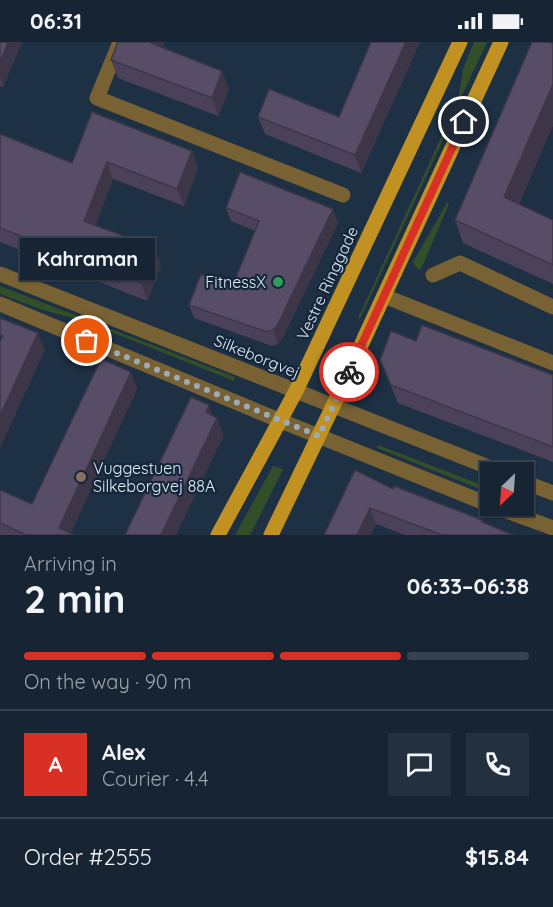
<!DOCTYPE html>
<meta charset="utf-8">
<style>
:root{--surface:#162433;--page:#23303f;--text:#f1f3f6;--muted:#9ea4ac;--line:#35414e;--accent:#d93025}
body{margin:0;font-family:Quicksand,sans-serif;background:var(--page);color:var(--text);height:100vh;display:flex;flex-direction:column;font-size:22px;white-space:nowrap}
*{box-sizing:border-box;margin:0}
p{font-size:20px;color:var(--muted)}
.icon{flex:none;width:33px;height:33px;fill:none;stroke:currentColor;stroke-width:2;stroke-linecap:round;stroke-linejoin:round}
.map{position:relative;height:493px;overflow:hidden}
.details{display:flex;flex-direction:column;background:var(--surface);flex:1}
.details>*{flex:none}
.needle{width:39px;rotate:205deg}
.tools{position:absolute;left:480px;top:420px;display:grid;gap:12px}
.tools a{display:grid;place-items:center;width:54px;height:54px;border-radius:0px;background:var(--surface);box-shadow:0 2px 4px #0004,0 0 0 2px var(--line);font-size:30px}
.pin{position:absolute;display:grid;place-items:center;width:51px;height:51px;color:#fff;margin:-26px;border:3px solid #fff;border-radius:50%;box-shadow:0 2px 6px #0007}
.courier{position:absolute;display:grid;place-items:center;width:60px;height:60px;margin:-30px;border:4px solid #d93025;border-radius:50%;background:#fff;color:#222;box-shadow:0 2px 8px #0007}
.bubble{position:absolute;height:42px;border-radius:0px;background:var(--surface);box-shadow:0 2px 4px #0004,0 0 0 2px var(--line);font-size:20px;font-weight:800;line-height:42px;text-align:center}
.overview em{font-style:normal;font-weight:800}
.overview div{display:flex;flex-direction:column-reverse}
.overview{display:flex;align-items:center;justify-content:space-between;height:102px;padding:0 24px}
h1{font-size:39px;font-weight:800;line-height:45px}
.bar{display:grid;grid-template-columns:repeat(4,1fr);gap:9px 6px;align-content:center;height:72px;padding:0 24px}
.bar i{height:8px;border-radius:4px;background:var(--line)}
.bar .on{background:var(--accent)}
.bar p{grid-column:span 4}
.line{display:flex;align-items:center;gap:15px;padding:0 24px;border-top:2px solid var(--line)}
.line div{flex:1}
.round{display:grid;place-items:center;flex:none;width:63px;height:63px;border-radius:0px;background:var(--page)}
.status{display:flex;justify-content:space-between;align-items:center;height:42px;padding:0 30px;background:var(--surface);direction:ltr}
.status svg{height:16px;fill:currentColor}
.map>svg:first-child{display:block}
.green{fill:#334f2a}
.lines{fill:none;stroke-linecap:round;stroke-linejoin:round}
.minor{stroke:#786133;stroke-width:15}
.major{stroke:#c19221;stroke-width:15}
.wall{fill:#4b4259}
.shaded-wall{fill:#3d3648}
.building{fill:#574d67;stroke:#3d3648;stroke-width:1.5}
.done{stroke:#9caab9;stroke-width:6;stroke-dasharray:0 10.8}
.route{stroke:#d93025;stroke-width:8}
.leisure-dot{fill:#2e9e5b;stroke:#142639;stroke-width:2}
.education-dot{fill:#8d6e63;stroke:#142639;stroke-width:2}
.labels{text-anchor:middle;stroke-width:4.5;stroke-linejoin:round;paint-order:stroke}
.poi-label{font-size:16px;fill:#e0ebf8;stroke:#142639;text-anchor:end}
.street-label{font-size:16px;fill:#e0ebf8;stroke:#142639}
</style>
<div class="status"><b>06:31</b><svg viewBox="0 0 49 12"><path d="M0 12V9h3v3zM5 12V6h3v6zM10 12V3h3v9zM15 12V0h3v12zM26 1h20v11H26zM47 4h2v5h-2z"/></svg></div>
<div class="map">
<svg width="553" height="493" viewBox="0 0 553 493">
<rect width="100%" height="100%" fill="#1e3044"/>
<g class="green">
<polygon points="474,0 487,0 457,64 463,27"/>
<polygon points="450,76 452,77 450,83 360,277 358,276"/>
<polygon points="447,161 449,162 421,227 418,227 414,223 413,220"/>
<polygon points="0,244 235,335 234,339 84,279 43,268 0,252"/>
<polygon points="378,403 490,446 490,451 377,406"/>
<polygon points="273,424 283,427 250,493 235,493"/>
</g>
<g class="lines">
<g class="minor">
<polyline points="120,0 97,56 343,153"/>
<polyline points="0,232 501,430"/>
<polyline points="433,233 460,221 553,265"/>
<polyline points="384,254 553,321"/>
<polyline points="0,262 281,379 490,463"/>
<polyline points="524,440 553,451"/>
<polyline points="493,464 553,486"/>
</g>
<g class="major">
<polyline points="218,493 296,349 460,0"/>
<polyline points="271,493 333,364 501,0"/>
</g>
</g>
<g class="wall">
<polygon points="0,0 22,0 3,45 0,44"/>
<polygon points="371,0 420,0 361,131 265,92 258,75 339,75"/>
<polygon points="553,2 553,83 519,162 553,178 553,242 463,201 455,178"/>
<polygon points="163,6 222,29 229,47 218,74 118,36 111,18"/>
<polygon points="0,92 72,121 192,109 198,126 184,164 113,137 95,183 161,223 147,259 0,200"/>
<polygon points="226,166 338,181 282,297 278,302 272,304 194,276 189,263 232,245 255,189 231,179"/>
<polygon points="416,299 553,333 553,420 398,361 380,318"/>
<polygon points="137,347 70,491 74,493 0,493 0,448 32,462"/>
<polygon points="393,447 483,481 513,493 405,493 376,482 324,493"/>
</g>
<g class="shaded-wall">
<polygon points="8,0 22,0 3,45 0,36 0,21"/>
<polygon points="152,0 165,0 158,19 151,1"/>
<polygon points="406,0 420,0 361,131 355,113"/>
<polygon points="222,29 229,47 218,74 212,56"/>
<polygon points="553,42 553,83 512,177 504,155"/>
<polygon points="192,109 198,126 184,164 177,147"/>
<polygon points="107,120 113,137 91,196 84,179"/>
<polygon points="333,167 338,181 282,297 278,302 273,288"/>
<polygon points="155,206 161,223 147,259 141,241"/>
<polygon points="38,291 45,308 0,406 0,374"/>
<polygon points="131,330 137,347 70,493 59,486"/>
<polygon points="209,363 215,380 217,376 224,393 176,493 161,493"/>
<polygon points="370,466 376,482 371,493 357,493"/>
</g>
<g class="building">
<polygon points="0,0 8,0 0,21"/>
<polygon points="118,0 152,0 151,1 222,29 212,56 111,18"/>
<polygon points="371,0 406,0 355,113 258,75 269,47 339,75"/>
<polygon points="532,0 549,0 553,2 553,42 504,155 553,178 553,223 455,178"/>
<polygon points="92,70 192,109 177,147 107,120 84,179 155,206 141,241 0,186 0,92 72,121"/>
<polygon points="240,130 333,167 277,284 273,288 267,290 189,263 201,232 232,245 259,179 226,166"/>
<polygon points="0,276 38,291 0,374 0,300 3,294 0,293"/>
<polygon points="422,283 553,333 553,405 391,343 380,318 391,289 416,299"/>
<polygon points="101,317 131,330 59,486 74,493 26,493 0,481 0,448 32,462"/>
<polygon points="191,355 209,363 206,370 217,376 161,493 125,493"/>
<polygon points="355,428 393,447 394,444 482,478 482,480 513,493 442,493 370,466 357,493 324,493"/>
</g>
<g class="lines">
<polyline class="done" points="87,299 319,394 349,330"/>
<polyline class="route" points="349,330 464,80"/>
</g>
<circle class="leisure-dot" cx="278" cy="240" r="6"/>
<circle class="education-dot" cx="81" cy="435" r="6"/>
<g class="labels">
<g class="poi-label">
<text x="266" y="246">FitnessX</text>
<text x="93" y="432" text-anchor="start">Vuggestuen<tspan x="93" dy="18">Silkeborgvej 88A</tspan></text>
</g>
<g class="street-label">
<text transform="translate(327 241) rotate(-65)" y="6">Vestre Ringgade</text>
<text transform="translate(257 314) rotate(22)" y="6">Silkeborgvej</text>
</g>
</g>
</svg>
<div class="tools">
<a><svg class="needle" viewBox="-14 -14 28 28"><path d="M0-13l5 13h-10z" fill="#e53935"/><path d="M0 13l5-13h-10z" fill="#9ea4ac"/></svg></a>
</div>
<div class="pin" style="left:87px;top:299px;background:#ea580c"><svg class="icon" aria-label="bag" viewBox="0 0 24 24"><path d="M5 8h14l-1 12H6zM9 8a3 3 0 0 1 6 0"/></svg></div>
<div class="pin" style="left:464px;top:80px;background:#1f2937"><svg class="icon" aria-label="home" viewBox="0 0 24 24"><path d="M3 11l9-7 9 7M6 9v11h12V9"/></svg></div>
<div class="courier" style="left:349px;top:330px"><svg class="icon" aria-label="bike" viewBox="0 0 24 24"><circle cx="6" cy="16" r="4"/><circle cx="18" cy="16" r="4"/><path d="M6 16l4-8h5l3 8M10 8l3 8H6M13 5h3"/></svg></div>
<div class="bubble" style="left:20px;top:196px;width:135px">Kahraman</div>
</div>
<section class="details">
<div class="overview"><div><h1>2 min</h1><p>Arriving in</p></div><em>06:33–06:38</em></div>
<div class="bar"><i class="on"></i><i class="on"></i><i class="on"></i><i></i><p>On the way · 90 m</p></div>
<div class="line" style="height:108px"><b class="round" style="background:var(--accent);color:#fff">A</b><div><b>Alex</b><p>Courier · 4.4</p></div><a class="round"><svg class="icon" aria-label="chat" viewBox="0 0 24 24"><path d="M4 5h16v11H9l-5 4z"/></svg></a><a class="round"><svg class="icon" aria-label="phone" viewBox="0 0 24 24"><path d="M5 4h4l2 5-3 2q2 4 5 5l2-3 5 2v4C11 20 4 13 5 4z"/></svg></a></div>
<div class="line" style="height:78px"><div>Order #2555</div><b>$15.84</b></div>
</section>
